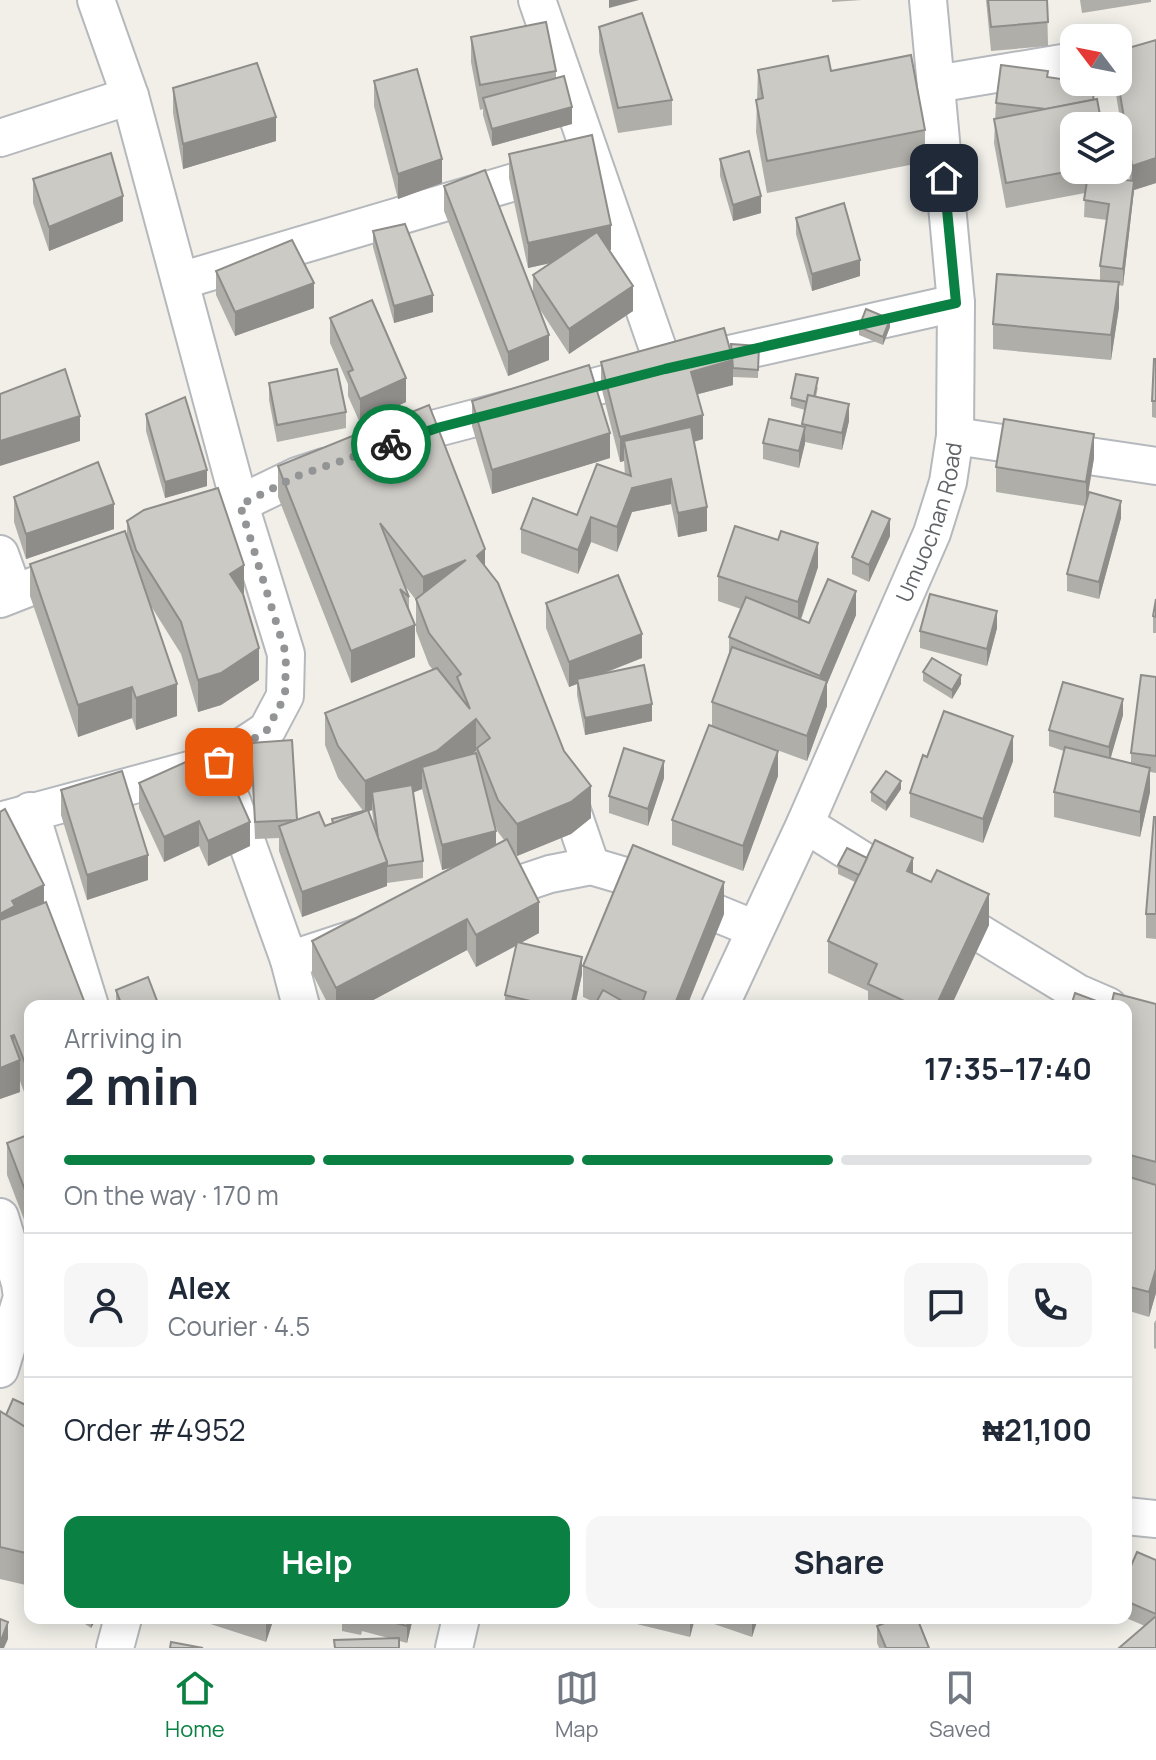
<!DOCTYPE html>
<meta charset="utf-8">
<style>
:root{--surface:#fff;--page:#f6f6f7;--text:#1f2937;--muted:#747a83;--line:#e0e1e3;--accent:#0b8043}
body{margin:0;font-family:Manrope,sans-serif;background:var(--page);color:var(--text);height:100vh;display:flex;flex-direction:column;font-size:30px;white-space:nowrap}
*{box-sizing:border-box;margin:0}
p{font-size:26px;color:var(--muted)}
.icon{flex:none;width:44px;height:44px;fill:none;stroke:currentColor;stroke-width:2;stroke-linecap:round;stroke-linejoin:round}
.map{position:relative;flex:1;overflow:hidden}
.panel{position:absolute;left:24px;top:1000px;width:1108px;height:624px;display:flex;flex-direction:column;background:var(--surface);border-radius:16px;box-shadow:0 4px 20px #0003}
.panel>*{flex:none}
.needle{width:52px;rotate:302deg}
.tools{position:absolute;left:1060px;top:24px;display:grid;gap:16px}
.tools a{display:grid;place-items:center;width:72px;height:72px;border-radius:16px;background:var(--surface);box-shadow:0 4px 20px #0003;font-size:40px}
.pin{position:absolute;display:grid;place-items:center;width:68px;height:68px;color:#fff;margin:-34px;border-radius:16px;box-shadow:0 4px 12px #0006}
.courier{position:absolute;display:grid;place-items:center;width:80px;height:80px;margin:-40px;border:6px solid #0b8043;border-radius:50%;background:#fff;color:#222;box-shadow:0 2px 10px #0007}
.overview em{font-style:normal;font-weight:700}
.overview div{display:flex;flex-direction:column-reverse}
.overview{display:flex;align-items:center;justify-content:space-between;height:136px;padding:0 40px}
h1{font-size:52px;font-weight:700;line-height:60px}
.bar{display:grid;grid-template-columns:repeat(4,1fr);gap:12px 8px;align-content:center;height:96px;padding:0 40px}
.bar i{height:10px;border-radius:6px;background:var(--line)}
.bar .active{background:var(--accent)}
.bar p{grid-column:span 4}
.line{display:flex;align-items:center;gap:20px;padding:0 40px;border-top:2px solid var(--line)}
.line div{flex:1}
.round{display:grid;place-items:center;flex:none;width:84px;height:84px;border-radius:16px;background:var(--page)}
.primary-button{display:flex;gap:16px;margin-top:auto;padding:16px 40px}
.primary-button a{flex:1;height:92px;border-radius:16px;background:var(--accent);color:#fff;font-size:32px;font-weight:700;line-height:92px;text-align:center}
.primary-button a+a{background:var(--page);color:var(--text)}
.dock{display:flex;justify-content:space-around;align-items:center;height:112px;border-top:2px solid var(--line);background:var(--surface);font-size:22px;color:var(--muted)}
.dock a{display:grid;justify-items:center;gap:4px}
.dock .active{color:var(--accent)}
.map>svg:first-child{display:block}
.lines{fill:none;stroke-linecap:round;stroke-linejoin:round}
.minor-casing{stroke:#b5b8bc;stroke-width:40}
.minor{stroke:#fff;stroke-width:36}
.wall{fill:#afaea9;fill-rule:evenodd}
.shaded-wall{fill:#8f8d8a}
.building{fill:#cccac5;stroke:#8f8d8a;stroke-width:2}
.done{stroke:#929495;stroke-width:8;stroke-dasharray:0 14.4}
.route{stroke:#0b8043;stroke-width:10}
.labels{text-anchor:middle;stroke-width:6;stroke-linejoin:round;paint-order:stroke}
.street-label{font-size:22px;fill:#5f6368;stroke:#fff}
</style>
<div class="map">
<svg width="1156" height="1648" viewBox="0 0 1156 1648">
<rect width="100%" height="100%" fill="#f1efe8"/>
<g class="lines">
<g class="minor-casing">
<g id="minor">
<polyline points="537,0 665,369"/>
<polyline points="936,84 1074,61"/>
<polyline points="0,138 130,96"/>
<polyline points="180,281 555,170"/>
<polyline points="712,358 956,303"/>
<polyline points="955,436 1156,466"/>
<polyline points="392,444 437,428 647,373"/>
<polyline points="218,514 297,476 324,467"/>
<polyline points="0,554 14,593"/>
<polyline points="0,599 77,569"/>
<polyline points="563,784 591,866"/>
<polyline points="232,801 289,960 301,1006"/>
<polyline points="30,811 90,1006"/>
<polyline points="0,821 219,762 267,730 285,696 286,654 240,505 130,96 96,0"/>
<polyline points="805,824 889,877"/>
<polyline points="484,896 550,874 591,866 625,876 755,929"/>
<polyline points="942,910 1078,993 1108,1006"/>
<polyline points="289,960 359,937"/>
<path id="s1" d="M720,1006L805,824L932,533L948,482L955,436L956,303L928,0"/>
<polyline points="0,1217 20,1283 22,1297 0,1369"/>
<polyline points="1126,1516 1156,1519"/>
<polyline points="115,1648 123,1618"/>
<polyline points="454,1648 461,1618"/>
</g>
</g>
<use href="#minor" class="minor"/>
</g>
<g class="wall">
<polygon points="832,0 862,0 832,2"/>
<polygon points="986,0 1047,0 1048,46 991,51"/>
<polygon points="1080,0 1151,0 1151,2 1082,13"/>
<polygon points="599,27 672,100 672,125 618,133 599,52"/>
<polygon points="471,37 556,71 556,78 572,124 492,146 483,115 483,109 480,110 471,62"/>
<polygon points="1156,40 1156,183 1134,190 1123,286 1119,285 1119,307 1111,360 993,349 993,324 1100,281 1100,266 1107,220 1084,217 1085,193 1006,208 994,143 996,103 1048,78 1074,170 1109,170 1109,178 1130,181 1114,82 1118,82"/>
<polygon points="758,70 831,71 925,130 925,162 767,193 756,132"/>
<polygon points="374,81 442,183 398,199 374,106"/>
<polygon points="173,88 276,141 183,169 173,113"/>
<polygon points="509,154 611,250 609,250 633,311 569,354 539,308 549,360 508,376 444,211 444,186 533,293 533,275 550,263 528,268 509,178"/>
<polygon points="720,159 761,213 733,221 720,176"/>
<polygon points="33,179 123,221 49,251 33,203"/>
<polygon points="796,218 860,276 812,291 796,234"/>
<polygon points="373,231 433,312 394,323 373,247"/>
<polygon points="216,271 314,308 235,336 216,295"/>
<polygon points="330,318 406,402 360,423 348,396 348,384 330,343"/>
<polygon points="859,327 890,327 883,345 859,335"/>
<polygon points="759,346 758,378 733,377 733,385 698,394 703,439 694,442 707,531 678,537 671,504 632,512 617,552 591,542 578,574 521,553 521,529 577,515 625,475 624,461 620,462 601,386 601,362 731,354"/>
<polygon points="1156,359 1156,418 1152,417 1152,401"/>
<polygon points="269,383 346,412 346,428 277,442 269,400"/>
<polygon points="818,387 816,397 849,421 842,450 805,442 799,468 763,459 763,443 802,426 805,410 791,406 791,398"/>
<polygon points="472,401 610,458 492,494 472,426"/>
<polygon points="146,414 207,486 165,498 146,431"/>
<polygon points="1094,458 1087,497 1121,518 1099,599 1067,591 1067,574 1085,506 996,492 996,467"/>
<path d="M278,466L485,567L591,818L571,834L517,856L513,851L539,933L521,943L582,974L575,1006H505V995L516,946L476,967L467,950L362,1006H329L312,973V941L453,867L442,870L422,789L413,792L423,861V878L387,883V886L302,917L279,851V838L255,839L251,743L297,820L325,826L332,823V819L364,812L338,778L325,745V713L433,670L429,665L416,631V600L405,586L409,597V610L415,657L351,683L278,497ZM476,751L477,753V759L472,754ZM372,810L374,826L369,811ZM494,822L498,832L504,840L496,844Z"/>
<polygon points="14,497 114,529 26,559 14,522"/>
<polygon points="127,521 244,597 259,680 221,705 198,712 181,654 151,606 177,716 136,730 132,718 78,737 30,596 30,564 127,537"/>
<polygon points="890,536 869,582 852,574 852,557"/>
<polygon points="818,567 801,620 809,623 856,615 827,684 827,706 807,761 712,726 712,702 729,656 729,637 741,609 718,601 718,576"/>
<polygon points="1156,599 1156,633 1153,633 1153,616"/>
<polygon points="546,603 642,658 605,673 652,721 585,735 577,695 577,684 569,687 546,628"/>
<polygon points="997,628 987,666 920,648 920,631"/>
<polygon points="923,672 961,684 952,699 923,681"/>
<polygon points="1156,677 1156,773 1150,772 1150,792 1140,837 1054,817 1054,792 1064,751 1049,746 1049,730 1123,715 1110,758 1131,763 1131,753"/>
<polygon points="927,757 1013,761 983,843 910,817 910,793"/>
<polygon points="778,776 743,871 672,845 672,820"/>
<polygon points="664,778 648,826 609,813 609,796"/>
<polygon points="139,783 250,846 208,866 199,846 164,862 139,808"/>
<polygon points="901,789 886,811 871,801 871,792"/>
<polygon points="61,790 148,880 87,900 61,815"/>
<polygon points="0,812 30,1006 30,1108 20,1081 20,1092 0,1099"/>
<polygon points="1156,817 1156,939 1146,938 1146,914"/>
<polygon points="867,858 913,874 989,925 951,1006 868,1006 868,991 828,973 828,941 855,882 838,874 838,865"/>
<polygon points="724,914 687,1006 594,1006 596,1003 583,997 583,966"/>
<polygon points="116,990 159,1006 116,1006"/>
<polygon points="1156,1004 1156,1293 1149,1317 1126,1310 1126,1006"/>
<polygon points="30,1134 30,1235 7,1175 7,1143"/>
<polygon points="1156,1320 1156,1349 1154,1348 1154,1323"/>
<polygon points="30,1407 30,1586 0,1579 0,1411 6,1415"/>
<polygon points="1156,1560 1156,1648 1145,1626 1126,1618 1126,1577"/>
<polygon points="76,1618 97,1618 91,1628"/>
<polygon points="192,1618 274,1618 266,1642"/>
<polygon points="342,1618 413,1618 407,1643 362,1631 361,1635 342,1631"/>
<polygon points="612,1618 695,1618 690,1637"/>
<polygon points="714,1618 758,1618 752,1637 714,1624"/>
<polygon points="877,1626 929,1648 879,1648 877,1643"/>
</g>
<g class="shaded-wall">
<polygon points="609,0 639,0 609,8"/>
<polygon points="572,107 572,124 492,146 492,129"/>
<polygon points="276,117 276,141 183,169 183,144"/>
<polygon points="1156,158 1156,183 1134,190 1123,286 1123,269 1132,191 1132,166"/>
<polygon points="442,159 442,183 398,199 398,174"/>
<polygon points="123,196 123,221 49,251 49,227"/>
<polygon points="761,196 761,213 733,221 733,205"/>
<polygon points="611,225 611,250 528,268 528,243"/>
<polygon points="860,260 860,276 812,291 812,274"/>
<polygon points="1119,282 1119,307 1111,360 1111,335"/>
<polygon points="314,283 314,308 235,336 235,312"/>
<polygon points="633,286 633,311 569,354 569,329"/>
<polygon points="433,295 433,312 394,323 394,306"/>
<polygon points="890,319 890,327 883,345 883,337"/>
<polygon points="549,335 549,360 508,376 508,352"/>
<polygon points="733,360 733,385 691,396 691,372"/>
<polygon points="406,378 406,402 360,423 360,399"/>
<polygon points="849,404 849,421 842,450 842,433"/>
<polygon points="703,415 703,439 627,460 624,441 624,461 620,462 620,437"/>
<polygon points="80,416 80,441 0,466 0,441"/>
<polygon points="805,427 805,444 799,468 799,451"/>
<polygon points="610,433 610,458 492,494 492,470"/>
<polygon points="1094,434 1094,458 1086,507 1086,482"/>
<polygon points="207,470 207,486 165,498 165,482"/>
<polygon points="671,479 671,504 632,512 617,552 617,527 632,488"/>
<polygon points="1121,501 1121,518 1099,599 1099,582"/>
<polygon points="114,504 114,529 26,559 26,534"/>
<polygon points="707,507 707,531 678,537 678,513"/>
<polygon points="591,517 591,542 578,574 578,550"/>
<polygon points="890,519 890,536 869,582 869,565"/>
<polygon points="818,543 818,567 798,627 798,602"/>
<polygon points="485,549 485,581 477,556"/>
<polygon points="466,560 423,609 423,577"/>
<polygon points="244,565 244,597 230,574"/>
<polygon points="856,591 856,615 827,684 827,706 807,761 807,736 820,700 820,676"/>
<polygon points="997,611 997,628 987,666 987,649"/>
<polygon points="415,625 415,657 351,683 351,651"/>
<polygon points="642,634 642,658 578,683 577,679 577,684 569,687 569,662"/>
<polygon points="259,648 259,680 221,705 198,712 198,680"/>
<polygon points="961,675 961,684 952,699 952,690"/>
<polygon points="177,684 177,716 136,730 136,698"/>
<polygon points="132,687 132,718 78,737 78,705"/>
<polygon points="1123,699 1123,715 1109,764 1109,747"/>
<polygon points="652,704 652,721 585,735 585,718"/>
<polygon points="476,719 476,751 437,782 422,767 422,789 374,809 372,792 372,810 365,813 365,781"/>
<polygon points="1013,736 1013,761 983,843 983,819"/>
<polygon points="778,751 778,776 743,871 743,846"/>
<polygon points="664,761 664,778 648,826 648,809"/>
<polygon points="1150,768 1150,792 1140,837 1140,812"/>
<polygon points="901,781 901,789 886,811 886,803"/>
<polygon points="591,786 591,818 571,834 517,856 517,824"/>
<polygon points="199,821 199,846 164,862 164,837"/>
<polygon points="250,822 250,846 208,866 208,841"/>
<polygon points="496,831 496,855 442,870 442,845"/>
<polygon points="148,855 148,880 87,900 87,875"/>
<polygon points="913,858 913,889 907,871"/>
<polygon points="387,862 387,886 302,917 302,892"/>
<polygon points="724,882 724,914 687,1006 674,1006"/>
<polygon points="44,885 44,910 0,938 0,914 12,901"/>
<polygon points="989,894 989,925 951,1006 936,1006"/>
<polygon points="539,902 539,933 476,967 476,935"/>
<polygon points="467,919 467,950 362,1006 336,1006 336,988"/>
<polygon points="582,957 582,974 575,1006 571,1006"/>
<polygon points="14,1035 14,1062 20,1060 20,1092 0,1099 0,1068 11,1036"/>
<polygon points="1156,1269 1156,1293 1149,1317 1149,1292"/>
<polygon points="91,1618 97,1618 91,1628"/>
<polygon points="266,1618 274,1618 266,1642"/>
<polygon points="409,1618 413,1618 407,1643 407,1626"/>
<polygon points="690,1618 695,1618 690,1637"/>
<polygon points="752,1618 758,1618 752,1637"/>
<polygon points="8,1622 8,1639 4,1648 0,1648 0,1643"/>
</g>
<g class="building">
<polygon points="988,0 1047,0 1048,22 991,27"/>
<polygon points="642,13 672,100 618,108 599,27"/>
<polygon points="546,22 556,71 480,85 471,37"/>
<polygon points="1156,40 1156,158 1132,166 1118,82 1118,51"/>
<polygon points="911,55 925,130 767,161 756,100 763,98 758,70 828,56 831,71"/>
<polygon points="257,63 276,117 183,144 173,88"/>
<polygon points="1001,65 1048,71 1047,77 1095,84 1093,100 1046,109 996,103"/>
<polygon points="417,69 442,159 398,174 374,81"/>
<polygon points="564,76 572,107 492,129 483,98"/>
<polygon points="1097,99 1102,126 1074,126 1074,170 1076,170 1006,183 994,119"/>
<polygon points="592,135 611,225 528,243 509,154"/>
<polygon points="749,151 761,196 733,205 720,159"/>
<polygon points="111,153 123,196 49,227 33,179"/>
<polygon points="485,170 549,335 508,352 444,186"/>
<polygon points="1088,175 1134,181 1123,269 1100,266 1109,204 1084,200"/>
<polygon points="844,203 860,260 812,274 796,218"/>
<polygon points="405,224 433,295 394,306 373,231"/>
<polygon points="597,232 633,286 569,329 533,275"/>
<polygon points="292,240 314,283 235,312 216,271"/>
<polygon points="997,274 1119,282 1111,335 993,324"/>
<polygon points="372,300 406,378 360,399 348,372 353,370 330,318"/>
<polygon points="866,309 890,319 883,337 859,327"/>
<polygon points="724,328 733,360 691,372 703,415 620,437 601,362"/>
<polygon points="731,344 759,346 758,370 733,368"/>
<polygon points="1154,359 1156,359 1156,401 1152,401"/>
<polygon points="589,365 610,433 492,470 472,401"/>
<polygon points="65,369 80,416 0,441 0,394"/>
<polygon points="337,369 346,412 277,425 269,383"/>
<polygon points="796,374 818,378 814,397 808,395 807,402 791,398"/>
<polygon points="808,395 849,404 842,433 802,424"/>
<polygon points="185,397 207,470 165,482 146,414"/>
<polygon points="429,405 485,549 477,556 498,583 564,751 591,786 571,802 517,824 498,800 477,748 490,738 476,719 437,751 365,781 338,746 325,713 437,668 470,709 457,677 461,674 429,633 416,599 466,560 423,577 380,523 409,597 400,589 415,625 351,651 278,466"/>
<polygon points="769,419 805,427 799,451 763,443"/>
<polygon points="1004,419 1094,434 1086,482 996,467"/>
<polygon points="691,427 707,507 678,513 671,479 632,488 617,527 591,517 578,550 521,529 533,498 577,515 597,464 631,476 624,441"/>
<polygon points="98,462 114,504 26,534 14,497"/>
<polygon points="218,488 244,565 230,574 243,594 259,648 221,673 198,680 181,622 136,550 127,521 144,510"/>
<polygon points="1089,492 1121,501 1099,582 1067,574"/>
<polygon points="872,511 890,519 869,565 852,557"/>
<polygon points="735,526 778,540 781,531 818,543 798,602 718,576"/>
<polygon points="125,531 177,684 136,698 132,687 78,705 30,564"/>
<polygon points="618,575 642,634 569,662 546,603"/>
<polygon points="828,579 856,591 820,676 729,637 746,597 809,623"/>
<polygon points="930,594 997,611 987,649 920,631"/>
<polygon points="1156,599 1156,617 1153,616"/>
<polygon points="732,647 827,681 807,736 712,702"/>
<polygon points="932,658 961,675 952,690 923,672"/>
<polygon points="644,665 652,704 585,718 577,679"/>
<polygon points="1141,675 1156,677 1156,756 1131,753"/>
<polygon points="1063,682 1123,699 1109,747 1049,730"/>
<polygon points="944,711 1013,736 983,819 910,793 923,755 927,757"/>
<polygon points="709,725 778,751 743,846 672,820"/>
<polygon points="292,740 297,820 255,822 251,743"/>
<polygon points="1065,747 1150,768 1140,812 1054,792"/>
<polygon points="217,748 250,822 208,841 199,821 164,837 139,783"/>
<polygon points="624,748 664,761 648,809 609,796"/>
<polygon points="476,753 496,831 442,845 422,767"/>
<polygon points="122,771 148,855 87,875 61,790"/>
<polygon points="886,771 901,781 886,803 871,792"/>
<polygon points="412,785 423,861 387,866 387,862 378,838 372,792"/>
<polygon points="5,809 44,885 12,901 15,906 0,914 0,812"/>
<polygon points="368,810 387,862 302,892 279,826 319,812 325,826"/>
<polygon points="363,811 363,812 333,823 332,819"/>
<polygon points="1154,817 1156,817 1156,914 1146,914"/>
<polygon points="507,839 539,902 476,935 467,919 336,988 312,941"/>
<polygon points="875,840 913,858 907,871 931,882 937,870 989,894 936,1006 915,1006 868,984 877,964 828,941"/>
<polygon points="633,845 724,882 674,1006 641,1006 646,992 583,966"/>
<polygon points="847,848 867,858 859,875 838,865"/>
<polygon points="46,902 86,1006 30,1006 30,1076 14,1035 11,1036 20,1060 0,1068 0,920"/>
<polygon points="517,942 582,957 571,1006 552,1006 505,995"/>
<polygon points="148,977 159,1006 122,1006 116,990"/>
<polygon points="603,990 631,1006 594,1006"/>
<polygon points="1075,993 1102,1003 1101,1006 1071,1006"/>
<polygon points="1114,993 1156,1004 1156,1162 1126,1154 1126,1006 1111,1006"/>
<polygon points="30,1134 30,1203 7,1143"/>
<polygon points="1126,1176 1156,1185 1156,1269 1149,1292 1126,1286"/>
<polygon points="13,1399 30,1407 30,1430 6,1415"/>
<polygon points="0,1411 30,1430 30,1554 0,1547"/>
<polygon points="1137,1552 1156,1560 1156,1614 1126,1601 1126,1577"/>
<polygon points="1156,1616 1156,1648 1119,1648"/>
<polygon points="377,1618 409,1618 407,1626"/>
<polygon points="897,1618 917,1618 929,1648 886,1648 877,1626"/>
<polygon points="0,1619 8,1622 0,1643"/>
<polygon points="399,1638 399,1648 335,1648 334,1640"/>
<polygon points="171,1642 203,1648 170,1648"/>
</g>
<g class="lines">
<polyline class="done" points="219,762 267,730 285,696 286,654 240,505 297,476 391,444"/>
<polyline class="route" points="391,444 437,428 665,369 956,303 944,178"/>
</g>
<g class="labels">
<g class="street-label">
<text dy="8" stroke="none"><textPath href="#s1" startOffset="528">Umuochan Road</textPath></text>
</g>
</g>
</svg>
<div class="tools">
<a><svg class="needle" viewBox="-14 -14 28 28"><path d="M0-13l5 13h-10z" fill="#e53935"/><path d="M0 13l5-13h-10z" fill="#747a83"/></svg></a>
<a><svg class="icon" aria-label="layers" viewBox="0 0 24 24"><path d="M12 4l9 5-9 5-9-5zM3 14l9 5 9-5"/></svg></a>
</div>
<div class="pin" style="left:219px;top:762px;background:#ea580c"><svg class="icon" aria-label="bag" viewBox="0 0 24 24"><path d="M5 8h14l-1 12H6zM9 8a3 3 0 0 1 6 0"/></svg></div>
<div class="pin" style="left:944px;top:178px;background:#1f2937"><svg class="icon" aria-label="home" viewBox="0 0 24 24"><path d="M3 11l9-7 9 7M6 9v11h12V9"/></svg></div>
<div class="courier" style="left:391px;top:444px"><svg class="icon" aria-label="bike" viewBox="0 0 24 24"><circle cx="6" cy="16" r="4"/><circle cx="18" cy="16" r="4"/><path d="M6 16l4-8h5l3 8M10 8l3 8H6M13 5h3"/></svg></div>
<section class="panel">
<div class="overview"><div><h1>2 min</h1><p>Arriving in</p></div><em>17:35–17:40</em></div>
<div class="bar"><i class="active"></i><i class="active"></i><i class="active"></i><i></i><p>On the way · 170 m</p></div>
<div class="line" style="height:144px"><a class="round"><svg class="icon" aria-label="person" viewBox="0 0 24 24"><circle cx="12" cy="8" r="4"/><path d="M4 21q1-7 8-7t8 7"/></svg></a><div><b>Alex</b><p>Courier · 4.5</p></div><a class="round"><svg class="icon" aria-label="chat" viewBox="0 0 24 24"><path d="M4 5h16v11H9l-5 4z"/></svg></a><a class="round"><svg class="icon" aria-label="phone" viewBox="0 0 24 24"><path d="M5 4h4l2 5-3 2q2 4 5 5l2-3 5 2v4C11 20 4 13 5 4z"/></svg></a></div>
<div class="line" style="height:104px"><div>Order #4952</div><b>₦21,100</b></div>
<div class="primary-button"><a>Help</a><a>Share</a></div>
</section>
</div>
<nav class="dock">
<a class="active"><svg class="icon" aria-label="home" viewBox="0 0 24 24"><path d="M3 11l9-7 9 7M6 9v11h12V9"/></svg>Home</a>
<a><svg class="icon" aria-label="map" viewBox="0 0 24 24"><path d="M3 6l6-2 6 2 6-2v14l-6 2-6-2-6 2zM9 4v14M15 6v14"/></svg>Map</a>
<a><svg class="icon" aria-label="saved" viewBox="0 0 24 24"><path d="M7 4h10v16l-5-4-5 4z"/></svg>Saved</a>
</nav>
